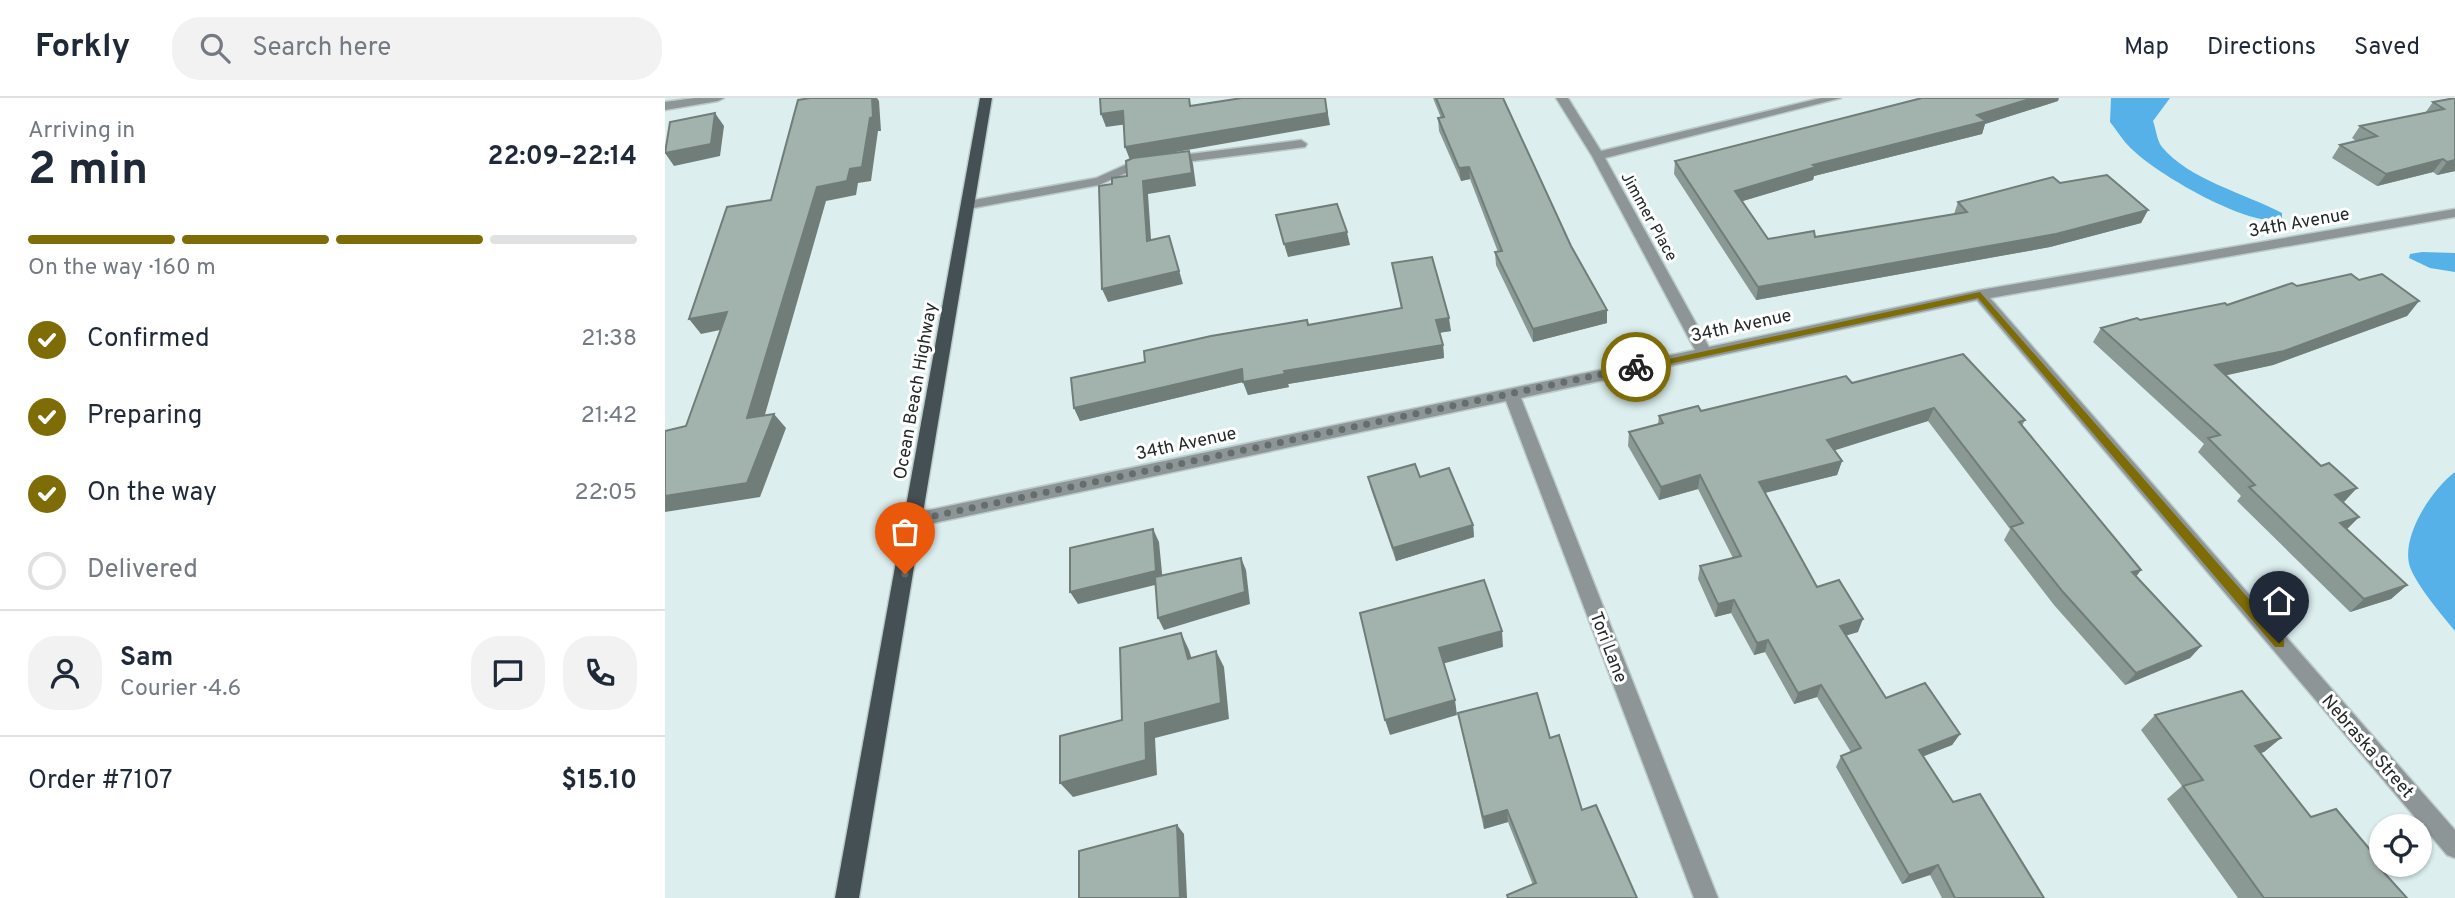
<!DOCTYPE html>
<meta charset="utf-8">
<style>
:root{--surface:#fff;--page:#f2f2f3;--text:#1f2937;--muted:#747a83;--line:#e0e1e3;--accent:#7e6c06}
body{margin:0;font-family:Overpass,sans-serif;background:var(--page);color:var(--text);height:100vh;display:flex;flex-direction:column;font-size:26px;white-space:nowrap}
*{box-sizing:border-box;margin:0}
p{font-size:23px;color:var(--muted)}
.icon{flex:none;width:38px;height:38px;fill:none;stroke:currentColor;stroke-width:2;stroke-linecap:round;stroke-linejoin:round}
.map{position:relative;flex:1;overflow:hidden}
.sheet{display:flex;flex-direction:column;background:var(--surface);width:665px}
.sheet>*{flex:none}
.buttons{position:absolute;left:1704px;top:716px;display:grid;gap:14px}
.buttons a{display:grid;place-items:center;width:63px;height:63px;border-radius:50%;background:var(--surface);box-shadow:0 2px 5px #0004;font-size:35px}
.pin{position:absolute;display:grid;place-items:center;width:60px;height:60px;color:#fff;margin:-72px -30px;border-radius:50% 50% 50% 0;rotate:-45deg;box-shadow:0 0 7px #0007}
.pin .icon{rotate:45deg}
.courier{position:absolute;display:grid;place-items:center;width:70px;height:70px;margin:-35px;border:5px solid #7e6c06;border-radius:50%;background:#fff;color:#222;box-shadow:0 2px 9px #0007}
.overview em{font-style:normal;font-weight:700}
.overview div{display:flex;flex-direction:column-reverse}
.overview{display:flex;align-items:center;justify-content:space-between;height:119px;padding:0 28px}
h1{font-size:46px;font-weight:700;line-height:52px}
.bar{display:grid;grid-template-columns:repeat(4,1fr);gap:10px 7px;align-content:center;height:84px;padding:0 28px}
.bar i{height:9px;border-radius:5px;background:var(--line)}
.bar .current{background:var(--accent)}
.bar p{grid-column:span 4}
.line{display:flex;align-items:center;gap:18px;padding:0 28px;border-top:2px solid var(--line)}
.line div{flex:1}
.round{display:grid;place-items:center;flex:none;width:74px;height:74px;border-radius:28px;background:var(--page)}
ol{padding:0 28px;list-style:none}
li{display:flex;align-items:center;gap:21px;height:77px}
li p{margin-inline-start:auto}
li .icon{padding:7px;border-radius:50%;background:var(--accent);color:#fff;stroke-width:4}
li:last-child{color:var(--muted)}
li i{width:38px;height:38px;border:4px solid var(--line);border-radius:50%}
header{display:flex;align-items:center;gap:42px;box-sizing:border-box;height:98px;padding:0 35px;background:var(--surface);border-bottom:2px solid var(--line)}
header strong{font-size:33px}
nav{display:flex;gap:38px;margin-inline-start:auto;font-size:24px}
.search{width:490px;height:63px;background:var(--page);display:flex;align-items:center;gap:18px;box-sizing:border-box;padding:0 24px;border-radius:28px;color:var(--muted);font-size:26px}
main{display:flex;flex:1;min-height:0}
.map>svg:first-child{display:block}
.water{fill:#55b1e8}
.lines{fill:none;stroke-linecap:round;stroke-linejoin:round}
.lane-casing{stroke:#bbcbcb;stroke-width:3}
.street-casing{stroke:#bbcbcb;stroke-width:3}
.primary-casing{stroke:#bbcbcb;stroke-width:3}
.lane{fill:#8e9597;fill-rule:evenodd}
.street{fill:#8e9597;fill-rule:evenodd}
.primary{fill:#455054;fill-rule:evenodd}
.wall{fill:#8b9995}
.shaded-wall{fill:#717d79}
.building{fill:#a2b2ad;stroke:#717d79;stroke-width:2}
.route{fill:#7e6c06}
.done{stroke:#646e6e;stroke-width:7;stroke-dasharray:0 12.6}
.labels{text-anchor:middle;stroke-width:6;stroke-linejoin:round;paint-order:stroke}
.far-street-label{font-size:16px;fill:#232929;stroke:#fff}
.street-label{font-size:18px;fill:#232929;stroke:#fff}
</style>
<header>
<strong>Forkly</strong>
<div class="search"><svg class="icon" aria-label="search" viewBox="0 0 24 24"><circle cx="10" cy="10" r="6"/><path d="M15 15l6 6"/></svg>Search here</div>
<nav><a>Map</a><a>Directions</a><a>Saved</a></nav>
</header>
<main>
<section class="sheet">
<div class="overview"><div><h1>2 min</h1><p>Arriving in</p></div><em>22:09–22:14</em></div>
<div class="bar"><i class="current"></i><i class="current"></i><i class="current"></i><i></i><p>On the way · 160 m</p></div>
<ol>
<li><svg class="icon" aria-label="check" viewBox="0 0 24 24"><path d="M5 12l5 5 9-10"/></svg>Confirmed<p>21:38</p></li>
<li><svg class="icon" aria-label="check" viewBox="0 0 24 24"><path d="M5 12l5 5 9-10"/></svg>Preparing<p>21:42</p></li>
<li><svg class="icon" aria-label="check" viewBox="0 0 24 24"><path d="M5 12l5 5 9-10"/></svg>On the way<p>22:05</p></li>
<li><i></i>Delivered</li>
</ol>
<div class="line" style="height:126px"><a class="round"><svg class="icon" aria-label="person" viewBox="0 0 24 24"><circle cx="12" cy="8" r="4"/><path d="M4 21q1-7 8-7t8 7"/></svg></a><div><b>Sam</b><p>Courier · 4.6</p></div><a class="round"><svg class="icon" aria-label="chat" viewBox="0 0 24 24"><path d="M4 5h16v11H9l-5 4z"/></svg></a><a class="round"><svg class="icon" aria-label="phone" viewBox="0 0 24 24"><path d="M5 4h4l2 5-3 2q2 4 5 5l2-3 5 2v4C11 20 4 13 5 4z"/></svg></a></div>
<div class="line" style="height:91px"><div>Order #7107</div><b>$15.10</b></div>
</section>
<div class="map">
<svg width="1790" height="800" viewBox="0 0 1790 800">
<rect width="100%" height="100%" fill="#dceeee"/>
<g class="water">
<path d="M1446,0H1505L1488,23C1491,31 1492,43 1497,49C1523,81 1581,96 1617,115V122C1583,129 1496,78 1470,54C1460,46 1453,34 1445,24Z"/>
<polygon points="1757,154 1790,155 1790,174 1765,170 1744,160 1745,156"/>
<path d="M1790,374V533C1777,517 1752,488 1745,469C1735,439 1767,391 1790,374Z"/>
</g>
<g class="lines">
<g class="lane-casing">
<polygon id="lane" points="636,42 642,46 640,49 472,70 434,87 303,111 296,107 303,103 431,80 469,63"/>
</g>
<g class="street-casing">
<g id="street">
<polygon points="30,0 59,0 53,3 0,12 0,4"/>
<polygon points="891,0 903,0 936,53 1156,0 1176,0 940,60 1044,249 1315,192 1790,111 1790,119 1325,200 1790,732 1790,760 1782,757 1312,202 856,300 1053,800 1029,800 841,303 250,429 244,427 241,422 244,417 250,415 1030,252 927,58"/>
</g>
</g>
<g class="primary-casing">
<polygon id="primary" points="315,0 327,0 194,800 170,800"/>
</g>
<use href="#lane" class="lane"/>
<use href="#street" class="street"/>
<use href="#primary" class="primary"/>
</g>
<g class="wall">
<polygon points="768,0 838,0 906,148 942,212 942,225 868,244 831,167 830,154 833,154 805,81 796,83 774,33 773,20 776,20"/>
<polygon points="1790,0 1790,73 1772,77 1768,74 1712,88 1667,60 1675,47 1691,43 1687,40 1695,28 1760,15 1768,4"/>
<polygon points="1393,3 1320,26 1317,36 1149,78 1148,82 1077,103 1103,141 1150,139 1289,116 1293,104 1395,85 1483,112 1476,125 1385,149 1091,202 1009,76 1010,63"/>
<polygon points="727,165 786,233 774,235 778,247 779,260 623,286 624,289 583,297 578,284 415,323 409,310 643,227 736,210"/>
<polygon points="1694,182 1754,203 1742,218 1608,267 1561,277 1678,404 1694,419 1682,431 1742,487 1726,501 1685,514 1572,403 1576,398 1533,354 1539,346 1428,244 1436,230 1562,207 1632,188"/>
<polygon points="1187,285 1360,322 1357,328 1476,472 1471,479 1536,548 1525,560 1460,587 1389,507 1339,442 1345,431 1263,323 1169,352 1177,363 1172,377 1100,395 1152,489 1193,534 1181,537 1221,600 1295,636 1287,647 1258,658 1288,704 1379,800 1277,800 1265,777 1237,786 1171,669 1176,658 1186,654 1152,599 1129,606 1100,554 1089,557 1066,515 1050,519 1033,481 1035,468 1068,460 1033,391 994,402 963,348 964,334 993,326 994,318 1036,313"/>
<polygon points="703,379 755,379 808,427 809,439 731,463 706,391"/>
<polygon points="793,615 885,640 917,712 972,800 842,800 842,797 868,787 843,724 819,731"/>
<polygon points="1490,617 1616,640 1599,654 1595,655 1646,719 1717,766 1714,768 1742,800 1573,800 1502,701 1517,688 1476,632"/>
</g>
<g class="shaded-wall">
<polygon points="207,0 212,0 214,3 216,33 213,33 206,83 193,85 191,97 161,103 95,334 82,320 152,89 185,71"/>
<polygon points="660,0 665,27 465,62 460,49"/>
<polygon points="1368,0 1394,0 1393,3 1320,26 1317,36 1149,78 1148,82 1068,106 1070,93 1148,67"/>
<polygon points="458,13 463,26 441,29 436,16"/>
<polygon points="50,15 59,28 55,58 9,68 0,55"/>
<polygon points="524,53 528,66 531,88 483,96 487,156 482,143 478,83"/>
<polygon points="1778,61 1768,74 1712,88 1721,76"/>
<polygon points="1790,62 1790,73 1772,77 1782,64"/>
<polygon points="804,69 805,81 796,83 794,70"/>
<polygon points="1483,112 1476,125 1385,149 1091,202 1093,189"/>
<polygon points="682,134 685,147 623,159 619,146"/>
<polygon points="504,138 518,186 443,204 437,191"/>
<polygon points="1754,203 1742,218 1608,267 1540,282 1550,267"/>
<polygon points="942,212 942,225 868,244 868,231"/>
<polygon points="62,214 74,228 36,236 24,221"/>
<polygon points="784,220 786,233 772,235 771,222"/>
<polygon points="778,247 779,260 623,286 624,289 583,297 578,284 415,323 409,310 577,271 619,273"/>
<polygon points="1269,310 1263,323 1158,356 1162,342"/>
<polygon points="109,316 121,330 95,399 0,414 0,398"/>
<polygon points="1177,363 1172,377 1091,397 1094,384"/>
<polygon points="1035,377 1033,391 994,402 996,389"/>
<polygon points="1692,390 1679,404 1670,397"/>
<polygon points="1694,419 1680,433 1675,425"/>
<polygon points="808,427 809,439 731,463 728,450"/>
<polygon points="488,431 494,444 498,485 413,506 405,494"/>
<polygon points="576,460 581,472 585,506 499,532 493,520"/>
<polygon points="1476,472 1466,484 1467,474"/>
<polygon points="1742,487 1726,501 1685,514 1699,501"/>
<polygon points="1069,502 1066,515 1050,519 1053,506"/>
<polygon points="1198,521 1193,534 1170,541 1175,528"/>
<polygon points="837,533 838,549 777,566 774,550"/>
<polygon points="516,535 524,552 532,577 523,561"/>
<polygon points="1103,542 1100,554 1089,557 1092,545"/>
<polygon points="1536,548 1525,560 1460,587 1471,575"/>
<polygon points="551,553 559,569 564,621 490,640 492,677 408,699 395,685 480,625"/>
<polygon points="1156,587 1152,599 1129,606 1133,595"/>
<polygon points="790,602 792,617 725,637 720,622"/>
<polygon points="1295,636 1287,647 1247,663 1254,652"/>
<polygon points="1616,640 1599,654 1573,662 1590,648"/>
<polygon points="842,712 843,724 819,731 818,719"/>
<polygon points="512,727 519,736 522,800 515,800"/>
<polygon points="1273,767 1265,777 1237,786 1244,777"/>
</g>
<g class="building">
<polygon points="145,0 207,0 208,19 205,20 197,69 185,71 182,83 152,89 82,320 109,316 82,385 0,398 0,333 21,328 62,214 24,221 62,109 106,102 133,2"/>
<polygon points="435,0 524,0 525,8 577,0 660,0 662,15 460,49 458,13 436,16"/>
<polygon points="771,0 838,0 906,148 942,212 868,231 830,154 837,153 804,69 794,70 773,20 779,19"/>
<polygon points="1257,0 1368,0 1312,17 1321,23 1148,67 1151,69 1070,93 1103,141 1149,133 1150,139 1302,114 1293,104 1388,79 1395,85 1442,77 1483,112 1391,136 1093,189 1010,63"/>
<polygon points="1790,0 1790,62 1782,64 1778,61 1721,76 1675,47 1712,38 1695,28 1779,11 1768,4"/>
<polygon points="50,15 46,46 0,55 5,24"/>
<polygon points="524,53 527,75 478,83 482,143 504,138 514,173 437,191 434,88 447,86 447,80 462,78 461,63 468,60"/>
<polygon points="672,106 682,134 619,146 611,117"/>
<polygon points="767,159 784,220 771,222 778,247 619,273 620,276 578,284 577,271 409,310 406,280 480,264 479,253 546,238 642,222 643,227 737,210 727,165"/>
<polygon points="1686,176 1694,182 1717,176 1754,203 1619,253 1550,267 1656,368 1664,365 1692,390 1670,397 1694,419 1675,425 1742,487 1699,501 1584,389 1590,387 1543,340 1555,337 1436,230 1472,220 1475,222 1560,205 1562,207 1627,185 1632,188"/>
<polygon points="1298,256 1360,322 1354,324 1476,472 1467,474 1536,548 1471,575 1398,494 1346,429 1358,425 1269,310 1162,342 1177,363 1094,384 1152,489 1174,482 1198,521 1175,528 1221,600 1260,585 1295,636 1254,652 1288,704 1315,696 1379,800 1290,800 1273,767 1244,777 1176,658 1196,650 1156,587 1133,595 1103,542 1092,545 1069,502 1053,506 1035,468 1076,458 1035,377 996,389 964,334 998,325 994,318 1033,308 1036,313 1181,278 1187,285"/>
<polygon points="750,366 755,379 784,370 808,427 728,450 703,379"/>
<polygon points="488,431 491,473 405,494 405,450"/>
<polygon points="576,460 580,494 493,520 490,479"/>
<polygon points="819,482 837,533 774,550 790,602 720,622 695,515"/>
<polygon points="516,535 523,561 551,553 556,605 480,625 481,662 395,685 395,638 457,622 455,550"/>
<polygon points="1577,593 1616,640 1590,648 1646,719 1671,711 1717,766 1713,768 1742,800 1599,800 1518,688 1538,682 1490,617"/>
<polygon points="872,595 885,640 894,637 917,712 931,707 972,800 843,800 842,797 871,785 842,712 818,719 793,615"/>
<polygon points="512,727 515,800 414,800 414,753"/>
</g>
<polygon class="route" points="1315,194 1619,541 1619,549 1610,549 1313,200 971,273 966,269"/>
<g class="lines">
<polyline class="done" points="240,476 250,422 971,269"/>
</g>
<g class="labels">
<g class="far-street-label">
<text transform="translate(985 118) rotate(61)" y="6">Jimmer Place</text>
</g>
<g class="street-label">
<text transform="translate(1634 124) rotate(-10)" y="6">34th Avenue</text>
<text transform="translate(1076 227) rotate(-12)" y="6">34th Avenue</text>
<text transform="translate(250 293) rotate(-80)" y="6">Ocean Beach Highway</text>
<text transform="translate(521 345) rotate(-12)" y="6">34th Avenue</text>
<text transform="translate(944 549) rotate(69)" y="6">Tori Lane</text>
<text transform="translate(1703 648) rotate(49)" y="6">Nebraska Street</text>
</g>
</g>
</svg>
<div class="buttons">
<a><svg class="icon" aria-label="locate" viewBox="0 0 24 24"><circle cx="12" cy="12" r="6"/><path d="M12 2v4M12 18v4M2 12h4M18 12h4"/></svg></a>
</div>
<div class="pin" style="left:240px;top:476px;background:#ea580c"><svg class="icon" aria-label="bag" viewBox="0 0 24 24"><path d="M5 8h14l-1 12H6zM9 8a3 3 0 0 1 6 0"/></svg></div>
<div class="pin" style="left:1614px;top:545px;background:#1f2937"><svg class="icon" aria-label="home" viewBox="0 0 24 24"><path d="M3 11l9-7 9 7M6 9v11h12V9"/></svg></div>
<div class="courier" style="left:971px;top:269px"><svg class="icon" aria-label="bike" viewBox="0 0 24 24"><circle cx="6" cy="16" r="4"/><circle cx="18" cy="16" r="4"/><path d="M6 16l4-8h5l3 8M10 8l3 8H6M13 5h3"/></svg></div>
</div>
</main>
